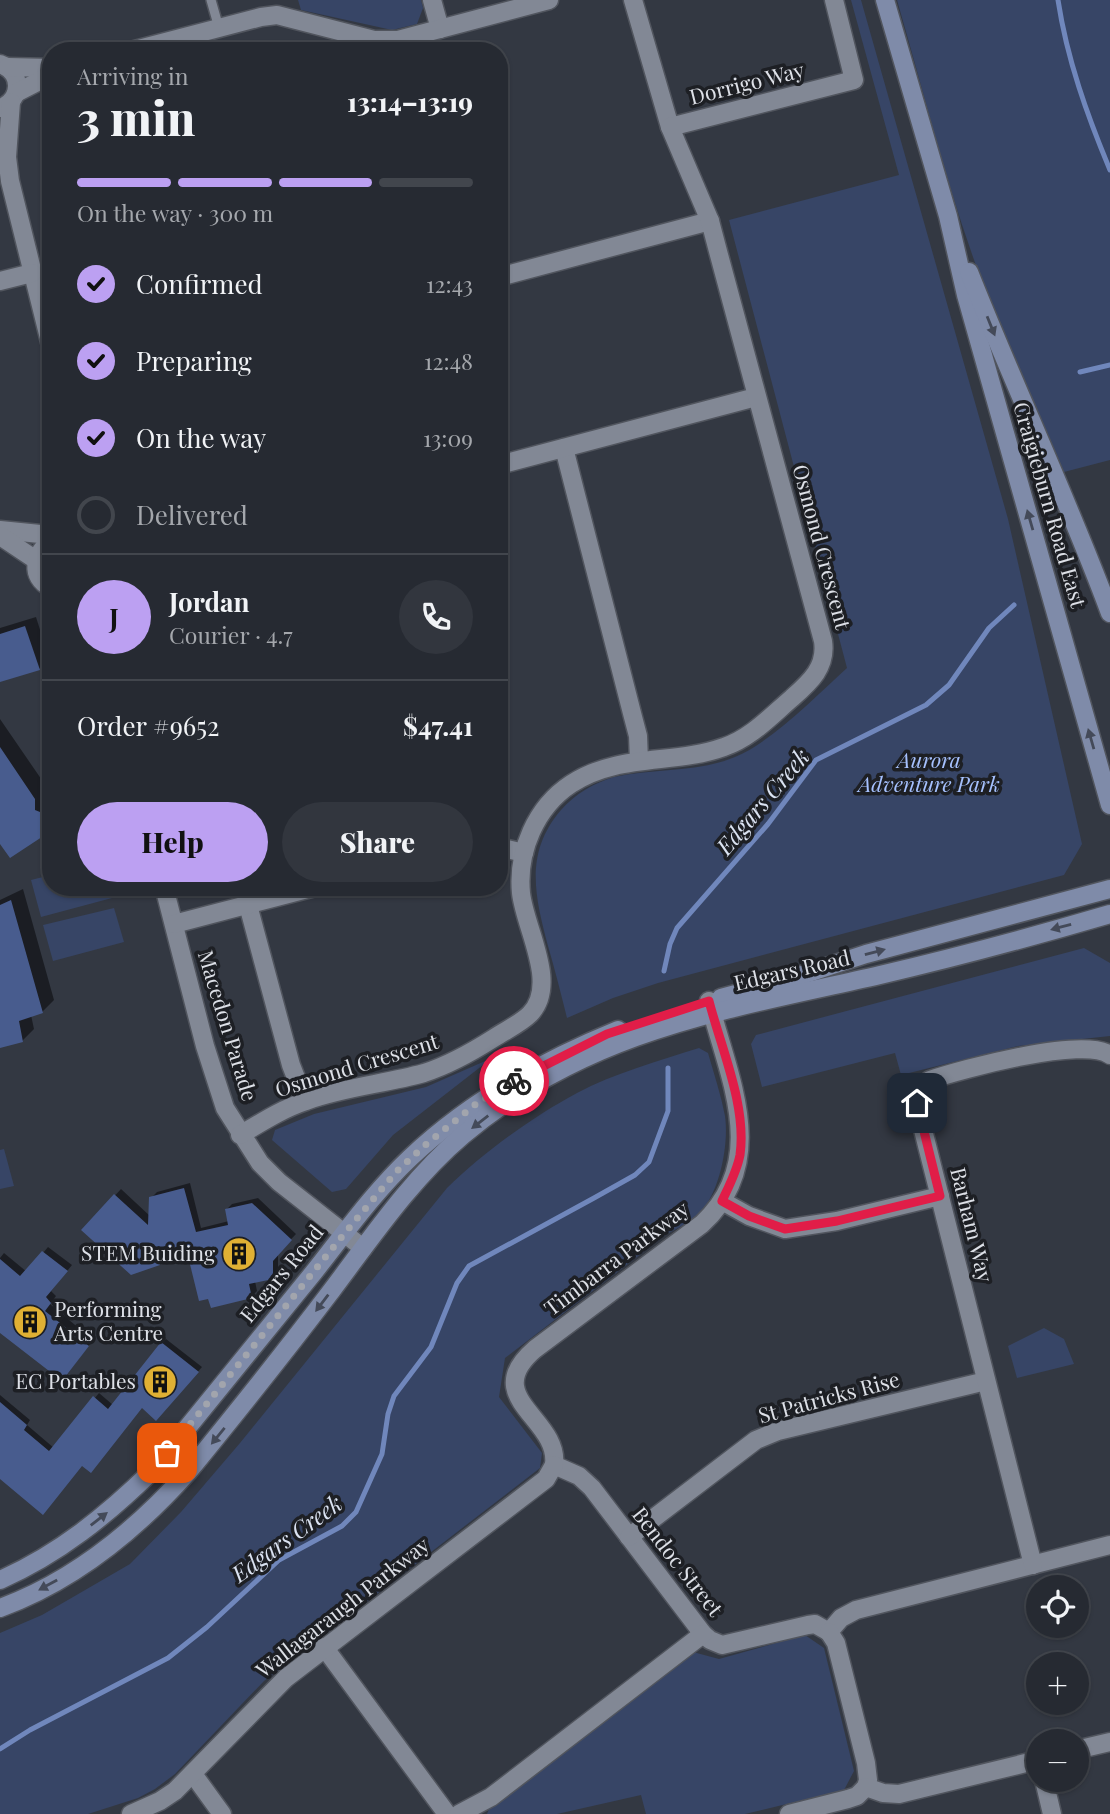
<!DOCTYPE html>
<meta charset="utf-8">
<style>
:root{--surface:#262a32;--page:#32363e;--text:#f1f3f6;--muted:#a4a7ac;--line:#42464d;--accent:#bca0f2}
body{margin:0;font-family:"Playfair Display",serif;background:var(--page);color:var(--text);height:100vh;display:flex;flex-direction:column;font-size:26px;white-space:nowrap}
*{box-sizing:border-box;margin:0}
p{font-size:23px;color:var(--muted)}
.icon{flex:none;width:38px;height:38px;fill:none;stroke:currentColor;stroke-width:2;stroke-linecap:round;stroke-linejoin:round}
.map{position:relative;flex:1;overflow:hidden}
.panel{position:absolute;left:42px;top:42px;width:466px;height:854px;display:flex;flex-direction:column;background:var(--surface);border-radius:28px;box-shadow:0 2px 5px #0004,0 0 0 2px var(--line)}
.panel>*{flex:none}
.fabs{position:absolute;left:1026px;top:1575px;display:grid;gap:14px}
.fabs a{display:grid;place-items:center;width:63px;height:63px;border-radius:50%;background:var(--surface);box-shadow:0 2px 5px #0004,0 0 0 2px var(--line);font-size:35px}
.pin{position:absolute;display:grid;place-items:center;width:60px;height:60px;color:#fff;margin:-30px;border-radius:14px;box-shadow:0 4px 10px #0006}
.courier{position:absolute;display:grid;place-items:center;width:70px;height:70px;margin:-35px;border:5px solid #e11d48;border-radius:50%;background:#fff;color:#222;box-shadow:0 2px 9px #0007}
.headline em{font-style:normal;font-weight:800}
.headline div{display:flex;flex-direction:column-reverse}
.headline{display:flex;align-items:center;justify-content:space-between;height:119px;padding:0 35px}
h1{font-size:46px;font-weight:800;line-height:52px}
.bar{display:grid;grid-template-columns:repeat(4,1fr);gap:10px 7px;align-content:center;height:84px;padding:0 35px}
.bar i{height:9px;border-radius:5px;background:var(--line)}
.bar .current{background:var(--accent)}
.bar p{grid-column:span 4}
.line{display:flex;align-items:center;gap:18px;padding:0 35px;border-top:2px solid var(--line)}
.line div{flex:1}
.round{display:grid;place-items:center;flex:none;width:74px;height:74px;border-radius:37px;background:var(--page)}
ol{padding:0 35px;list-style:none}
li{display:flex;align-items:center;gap:21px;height:77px}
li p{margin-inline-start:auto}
li .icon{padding:7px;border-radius:50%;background:var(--accent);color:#111;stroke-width:4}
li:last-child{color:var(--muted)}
li i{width:38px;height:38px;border:4px solid var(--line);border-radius:50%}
.action{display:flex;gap:14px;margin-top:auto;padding:14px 35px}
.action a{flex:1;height:80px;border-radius:42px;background:var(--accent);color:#111;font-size:28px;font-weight:800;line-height:80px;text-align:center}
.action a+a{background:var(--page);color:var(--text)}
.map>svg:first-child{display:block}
.green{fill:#374566}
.shadow{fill:#0007}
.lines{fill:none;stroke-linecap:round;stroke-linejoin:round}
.stream{stroke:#7087bc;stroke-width:5}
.building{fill:#485c8e}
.lane-casing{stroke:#51555e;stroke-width:12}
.street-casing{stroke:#51555e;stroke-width:21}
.secondary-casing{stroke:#51555e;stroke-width:21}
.lane{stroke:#828895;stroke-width:9}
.street{stroke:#828895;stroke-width:18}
.secondary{stroke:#7f8ba9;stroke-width:18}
.oneway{fill:#444a59}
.done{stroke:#a2a5ad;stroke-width:7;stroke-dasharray:0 12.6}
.route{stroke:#e11d48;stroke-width:9}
.labels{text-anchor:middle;stroke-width:7;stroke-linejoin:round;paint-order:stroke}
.street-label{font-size:21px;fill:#dde0e7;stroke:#1d1f24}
.park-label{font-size:21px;font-style:italic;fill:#a6c1fe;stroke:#1d1f24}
.poi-label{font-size:21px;fill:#dde0e7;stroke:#1d1f24;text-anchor:end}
.water-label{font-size:23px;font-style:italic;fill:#dbe3f2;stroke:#1d1f24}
</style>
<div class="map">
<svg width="1110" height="1814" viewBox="0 0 1110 1814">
<rect width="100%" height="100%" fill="#333842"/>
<g class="green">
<polygon points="298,0 421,0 423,8 417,24 392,30 301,10"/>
<path d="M851,0H861L1008,519L1082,844L1064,875L658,983L613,998L567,1018C561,994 555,970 548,946C535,897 524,853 561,810C575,794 594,783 614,777C654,768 697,773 735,757C773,741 816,696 847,668L729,220L899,175Z"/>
<path d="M897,0H1110V460L1064,472C1036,405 1003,339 978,271C946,183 923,90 897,0Z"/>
<polygon points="51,875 51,887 109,887 112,898 41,917 31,880"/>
<polygon points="114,908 124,942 53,961 43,925"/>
<polygon points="1084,948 1110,963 1110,1036 1018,1046 901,1075 895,1053 762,1087 751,1044 756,1035"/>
<path d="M699,1048L708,1053C714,1074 721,1095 725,1116C729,1144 720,1193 699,1214C690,1222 678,1228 667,1234L505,1358L499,1397L542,1453L540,1468L264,1681L175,1774L155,1789L138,1798L88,1814H0V1633L42,1615L130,1564L181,1512L240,1443L447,1188C483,1153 532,1117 577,1093C615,1073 658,1061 699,1048Z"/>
<polygon points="492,1058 393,1135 346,1189 332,1192 272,1140 275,1130 314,1114 426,1087"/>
<polygon points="4,1149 14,1186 0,1189 0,1150"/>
<polygon points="1044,1328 1064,1339 1074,1364 1017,1378 1008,1346"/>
<polygon points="805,1635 824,1648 854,1771 844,1790 745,1814 646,1814 641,1795 557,1814 487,1814 489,1809 693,1652 719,1659"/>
</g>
<g class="shadow">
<polygon points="36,617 49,658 39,669 0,681 0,628"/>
<polygon points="0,719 46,786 46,799 51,800 51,829 0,841"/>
<polygon points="23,889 54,1000 42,1012 31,1015 34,1029 22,1041 0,1046 0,900"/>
<polygon points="190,1183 201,1228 229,1221 227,1209 232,1204 258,1198 296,1234 278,1253 278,1271 272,1277 255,1281 257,1291 251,1297 210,1297 187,1242 166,1248 165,1258 159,1264 84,1229 121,1189 150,1216 151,1198 157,1192"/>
<polygon points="48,1247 72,1265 51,1291 56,1296 50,1304 93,1340 68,1373 0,1331 0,1258 4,1253 27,1272"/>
<polygon points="166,1339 202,1367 160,1415 142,1406 82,1464 0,1477 0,1395 30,1420 27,1425 54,1448 99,1393 113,1405"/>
</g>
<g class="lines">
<g class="stream">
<path d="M1058,0C1067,59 1087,115 1110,170"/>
<polyline points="1080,372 1110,365"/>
<polyline points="664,971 670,944 677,928 768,824 816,760 926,705 949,685 989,628 1014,605"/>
<polyline points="0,1749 30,1730 168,1658 207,1627 279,1560 342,1526 356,1512 382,1454 388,1414 394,1396 431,1347 457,1283 469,1266 594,1198 635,1175 649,1162 668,1111 668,1068"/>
</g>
</g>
<g class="building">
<polygon points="25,626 40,670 0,682 0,634"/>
<polygon points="0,747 35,799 35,810 45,814 51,822 51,831 10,858 0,844"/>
<polygon points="11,900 43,1013 19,1021 23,1042 0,1048 0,905"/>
<polygon points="184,1188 196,1232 228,1225 225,1209 252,1203 292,1240 273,1261 273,1279 249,1284 252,1298 211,1308 208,1299 199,1301 185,1244 162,1251 160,1265 131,1275 81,1230 114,1194 148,1225 149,1197"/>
<polygon points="42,1251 68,1271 46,1297 51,1303 45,1311 89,1346 62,1381 0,1333 0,1259 20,1276"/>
<polygon points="161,1342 199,1372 156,1421 142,1408 91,1473 82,1466 43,1515 0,1479 0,1402 27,1425 24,1430 49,1451 93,1396 108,1409"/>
</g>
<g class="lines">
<g class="lane-casing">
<polyline id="lane" points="211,0 219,28"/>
</g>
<g class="street-casing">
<g id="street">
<polyline points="432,0 440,29"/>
<polyline points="633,0 670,127"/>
<polyline points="131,51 261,17 277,15 374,40 398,40 549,0"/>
<path d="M0,64C22,72 23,98 1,108"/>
<polyline points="8,67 51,68"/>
<polyline points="16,93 51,75"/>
<polyline points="11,102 7,157 10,181 51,346"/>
<polyline points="499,277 710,221"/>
<polyline points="0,281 32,273"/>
<polyline points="564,448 633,717 638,736 639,761"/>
<polyline points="499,465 756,397"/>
<polyline points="0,530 40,534 50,541"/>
<polyline points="0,536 36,560"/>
<path d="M51,541C34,554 29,576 51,588"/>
<polyline points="499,847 524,853"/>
<polyline points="164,887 205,1046 225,1108 260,1163 279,1182 363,1248"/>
<polyline points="248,905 291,1065 305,1101"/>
<polyline points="174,924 315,887"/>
<path d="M709,1001C728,1077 771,1160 702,1224L535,1349C478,1398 560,1418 554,1465L579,1476L592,1488L703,1634L710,1640L722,1645L808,1625L815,1624L829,1632L841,1618L856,1610L1110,1545"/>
<path d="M240,1135C262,1122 282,1109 306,1101C344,1087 385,1084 424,1073C449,1065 472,1052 494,1038C506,1030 520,1024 530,1014C559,984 525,929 521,893C517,851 536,807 571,784C618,753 674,765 724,747C751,738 771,716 792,698C810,682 827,667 823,641L719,255L710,221L670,127L854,80L834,0"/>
<polyline points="722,1201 749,1216 785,1229 837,1221 940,1196"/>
<polyline points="629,1537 756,1440 778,1431 986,1381"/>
<path d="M1033,1565L919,1114C916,1099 917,1089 930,1080C962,1069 1085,1036 1110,1055"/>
<polyline points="829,1632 836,1643 866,1763 868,1780 866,1787"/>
<polyline points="324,1647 447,1814"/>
<polyline points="1076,1750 1110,1742"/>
<polyline points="193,1774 222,1814"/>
<polyline points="1044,1780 1052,1814"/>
<polyline points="131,1814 160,1801 175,1791 286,1678 546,1479 554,1465"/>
<polyline points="459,1814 491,1797 703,1634"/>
<polyline points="789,1814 848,1799 857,1796 866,1787 883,1793 899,1794 1038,1760"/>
</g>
</g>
<g class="secondary-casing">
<g id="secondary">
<polyline points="885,0 948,216 966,295 1110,805"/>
<path d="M969,272C1014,386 1067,497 1110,613"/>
<polyline points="721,998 787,980 866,954 1110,889"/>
<path d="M0,1580C59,1554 107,1515 153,1470C206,1404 260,1338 314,1272C345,1233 374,1192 410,1158C470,1101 542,1061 618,1030"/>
<path d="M0,1608C74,1581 137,1529 188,1472C237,1412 285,1352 332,1290C372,1237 412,1178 463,1135C589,1029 727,1010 880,975C957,957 1035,936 1110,914"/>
</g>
</g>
<use href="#lane" class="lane"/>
<use href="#street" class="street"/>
<use href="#secondary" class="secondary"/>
</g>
<defs><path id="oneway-solid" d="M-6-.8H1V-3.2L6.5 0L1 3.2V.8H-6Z" transform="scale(1.75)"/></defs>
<g class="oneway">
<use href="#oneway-solid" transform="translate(991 326) rotate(68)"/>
<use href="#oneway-solid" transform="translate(1030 520) rotate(-106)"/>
<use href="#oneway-solid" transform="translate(1091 739) rotate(-106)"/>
<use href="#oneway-solid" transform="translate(1061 927) rotate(165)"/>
<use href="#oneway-solid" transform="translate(875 952) rotate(-15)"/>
<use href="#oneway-solid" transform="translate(480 1122) rotate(142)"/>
<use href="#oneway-solid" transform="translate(322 1303) rotate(127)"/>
<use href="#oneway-solid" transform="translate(218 1436) rotate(129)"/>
<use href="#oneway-solid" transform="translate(99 1519) rotate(-38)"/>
<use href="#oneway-solid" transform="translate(48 1585) rotate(151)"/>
</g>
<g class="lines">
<polyline class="done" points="167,1453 344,1234 396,1172 424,1146 476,1104 514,1081"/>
<path class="route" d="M514,1081L607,1034L709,1001C721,1048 747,1106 740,1155C737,1171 729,1186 722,1201L749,1216L785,1229L837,1221L940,1196L917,1103"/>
</g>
<defs>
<g id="building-disc" transform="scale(1.75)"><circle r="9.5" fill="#e0b034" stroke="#1d1f24"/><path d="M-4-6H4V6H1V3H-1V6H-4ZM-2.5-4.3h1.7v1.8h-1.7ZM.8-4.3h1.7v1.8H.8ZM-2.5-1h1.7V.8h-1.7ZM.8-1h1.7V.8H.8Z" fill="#111"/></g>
</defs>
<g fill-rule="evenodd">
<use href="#building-disc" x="239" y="1254"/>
<use href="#building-disc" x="30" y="1322"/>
<use href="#building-disc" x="160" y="1382"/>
</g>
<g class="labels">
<g class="street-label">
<text transform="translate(747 84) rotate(-14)" y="7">Dorrigo Way</text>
<text transform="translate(1049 505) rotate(74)" y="7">Craigieburn Road East</text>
<text transform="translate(821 547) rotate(75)" y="7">Osmond Crescent</text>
<text transform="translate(792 971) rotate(-13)" y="7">Edgars Road</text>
<text transform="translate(227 1026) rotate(73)" y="7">Macedon Parade</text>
<text transform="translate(357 1066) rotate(-17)" y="7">Osmond Crescent</text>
<text transform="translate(971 1225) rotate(76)" y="7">Barham Way</text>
<text transform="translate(617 1259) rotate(-37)" y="7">Timbarra Parkway</text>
<text transform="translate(282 1274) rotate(-51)" y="7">Edgars Road</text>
<text transform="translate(829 1398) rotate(-15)" y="7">St Patricks Rise</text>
<text transform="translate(677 1562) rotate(52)" y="7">Bendoc Street</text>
<text transform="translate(343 1608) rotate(-38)" y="7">Wallagaraugh Parkway</text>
</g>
<g class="park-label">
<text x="929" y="768">Aurora<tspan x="929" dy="24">Adventure Park</tspan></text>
</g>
<g class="poi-label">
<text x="215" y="1261">STEM Buiding</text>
<text x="54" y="1317" text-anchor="start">Performing<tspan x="54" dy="24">Arts Centre</tspan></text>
<text x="136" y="1389">EC Portables</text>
</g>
<g class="water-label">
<text transform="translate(763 802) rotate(-50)" y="8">Edgars Creek</text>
<text transform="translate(287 1539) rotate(-36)" y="8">Edgars Creek</text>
</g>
</g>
</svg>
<div class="fabs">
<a><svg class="icon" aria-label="locate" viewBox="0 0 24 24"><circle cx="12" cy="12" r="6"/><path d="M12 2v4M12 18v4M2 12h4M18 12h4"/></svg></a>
<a>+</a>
<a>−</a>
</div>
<div class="pin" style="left:167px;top:1453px;background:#ea580c"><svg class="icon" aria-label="bag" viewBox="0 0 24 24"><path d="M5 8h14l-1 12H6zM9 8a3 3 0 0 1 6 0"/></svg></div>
<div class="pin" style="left:917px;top:1103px;background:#1f2937"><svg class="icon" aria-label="home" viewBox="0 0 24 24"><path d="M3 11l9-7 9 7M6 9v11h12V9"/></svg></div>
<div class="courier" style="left:514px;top:1081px"><svg class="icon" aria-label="bike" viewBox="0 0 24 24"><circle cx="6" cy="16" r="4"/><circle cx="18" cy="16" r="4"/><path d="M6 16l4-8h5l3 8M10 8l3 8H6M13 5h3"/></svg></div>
<section class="panel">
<div class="headline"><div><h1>3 min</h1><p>Arriving in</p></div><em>13:14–13:19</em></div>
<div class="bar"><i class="current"></i><i class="current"></i><i class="current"></i><i></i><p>On the way · 300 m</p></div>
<ol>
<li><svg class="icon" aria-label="check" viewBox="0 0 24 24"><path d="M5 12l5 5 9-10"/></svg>Confirmed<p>12:43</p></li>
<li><svg class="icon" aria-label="check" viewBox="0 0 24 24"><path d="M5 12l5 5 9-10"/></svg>Preparing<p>12:48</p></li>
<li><svg class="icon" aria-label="check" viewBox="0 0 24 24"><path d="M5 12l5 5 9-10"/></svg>On the way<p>13:09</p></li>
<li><i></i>Delivered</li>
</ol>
<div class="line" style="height:126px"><b class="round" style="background:var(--accent);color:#111">J</b><div><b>Jordan</b><p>Courier · 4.7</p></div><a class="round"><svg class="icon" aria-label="phone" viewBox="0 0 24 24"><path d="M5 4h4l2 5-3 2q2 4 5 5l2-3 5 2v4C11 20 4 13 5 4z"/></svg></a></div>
<div class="line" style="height:91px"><div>Order #9652</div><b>$47.41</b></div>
<div class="action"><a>Help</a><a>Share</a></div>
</section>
</div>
